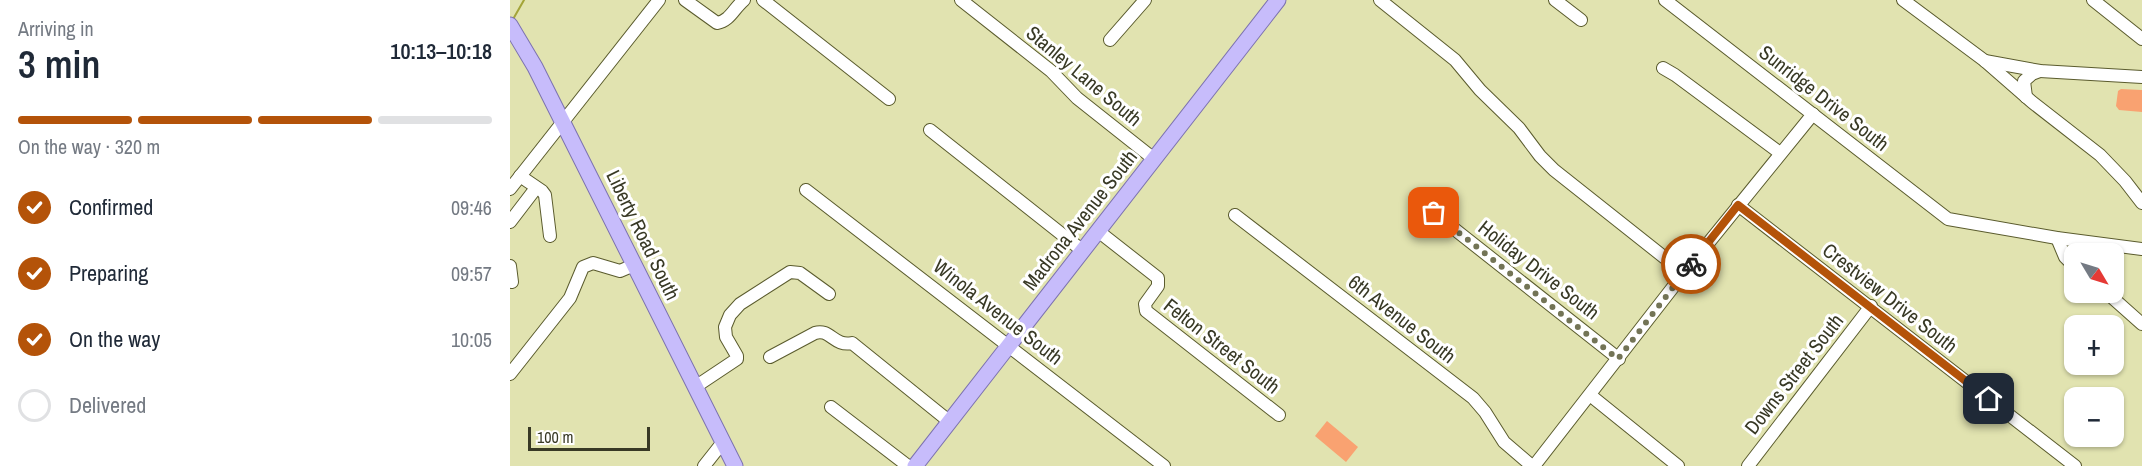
<!DOCTYPE html>
<meta charset="utf-8">
<style>
:root{--surface:#fff;--page:#f2f2f3;--text:#1f2937;--muted:#747a83;--line:#e0e1e3;--accent:#b45309}
body{margin:0;font-family:"Archivo Narrow",sans-serif;background:var(--page);color:var(--text);height:100vh;display:flex;flex-direction:column;font-size:22px;white-space:nowrap}
*{box-sizing:border-box;margin:0}
p{font-size:20px;color:var(--muted)}
.icon{flex:none;width:33px;height:33px;fill:none;stroke:currentColor;stroke-width:2;stroke-linecap:round;stroke-linejoin:round}
.map{position:relative;flex:1;overflow:hidden}
.side{display:flex;flex-direction:column;background:var(--surface);width:510px}
.side>*{flex:none}
.needle{width:39px;rotate:128deg}
.controls{position:absolute;left:1554px;top:243px;display:grid;gap:12px}
.controls a{display:grid;place-items:center;width:60px;height:60px;border-radius:12px;background:var(--surface);box-shadow:0 2px 4px #0004;font-size:30px}
.scale{position:absolute;left:18px;bottom:15px;width:122px;box-sizing:border-box;padding-left:6px;border:3px solid #383925;border-top:0;font-size:16px;line-height:21px;white-space:nowrap;color:#383925;-webkit-text-stroke:4px #fff;paint-order:stroke}
.pin{position:absolute;display:grid;place-items:center;width:51px;height:51px;color:#fff;margin:-26px;border-radius:12px;box-shadow:0 3px 9px #0006}
.courier{position:absolute;display:grid;place-items:center;width:60px;height:60px;margin:-30px;border:4px solid #b45309;border-radius:50%;background:#fff;color:#222;box-shadow:0 2px 8px #0007}
.headline em{font-style:normal;font-weight:600}
.headline div{display:flex;flex-direction:column-reverse}
.headline{display:flex;align-items:center;justify-content:space-between;height:102px;padding:0 18px}
h1{font-size:39px;font-weight:600;line-height:45px}
.bar{display:grid;grid-template-columns:repeat(4,1fr);gap:9px 6px;align-content:center;height:72px;padding:0 18px}
.bar i{height:8px;border-radius:4px;background:var(--line)}
.bar .current{background:var(--accent)}
.bar p{grid-column:span 4}
ol{padding:0 18px;list-style:none}
li{display:flex;align-items:center;gap:18px;height:66px}
li p{margin-inline-start:auto}
li .icon{padding:6px;border-radius:50%;background:var(--accent);color:#fff;stroke-width:4}
li:last-child{color:var(--muted)}
li i{width:33px;height:33px;border:3px solid var(--line);border-radius:50%}
main{display:flex;flex:1;min-height:0}
.map>svg:first-child{display:block}
.green{fill:#f9a271}
.lines{fill:none;stroke-linecap:round;stroke-linejoin:round}
.stream{stroke:#a3a438;stroke-width:2}
.minor-casing{stroke:#5a5b2d;stroke-width:14}
.major-casing{stroke:#7c72af;stroke-width:17}
.minor{stroke:#fff;stroke-width:12}
.major{stroke:#c7bcfb;stroke-width:15}
.done{stroke:#737456;stroke-width:6;stroke-dasharray:0 10.8}
.route{stroke:#b45309;stroke-width:8}
.labels{text-anchor:middle;stroke-width:6;stroke-linejoin:round;paint-order:stroke}
.street-label{font-size:20px;fill:#383925;stroke:#fff}
</style>
<main>
<section class="side">
<div class="headline"><div><h1>3 min</h1><p>Arriving in</p></div><em>10:13–10:18</em></div>
<div class="bar"><i class="current"></i><i class="current"></i><i class="current"></i><i></i><p>On the way · 320 m</p></div>
<ol>
<li><svg class="icon" aria-label="check" viewBox="0 0 24 24"><path d="M5 12l5 5 9-10"/></svg>Confirmed<p>09:46</p></li>
<li><svg class="icon" aria-label="check" viewBox="0 0 24 24"><path d="M5 12l5 5 9-10"/></svg>Preparing<p>09:57</p></li>
<li><svg class="icon" aria-label="check" viewBox="0 0 24 24"><path d="M5 12l5 5 9-10"/></svg>On the way<p>10:05</p></li>
<li><i></i>Delivered</li>
</ol>
</section>
<div class="map">
<svg width="1632" height="466" viewBox="0 0 1632 466">
<rect width="100%" height="100%" fill="#e1e3b0"/>
<g class="green">
<polygon points="1611,89 1632,90 1632,112 1609,110 1606,106 1608,91"/>
<polygon points="817,421 848,447 836,462 805,436"/>
</g>
<g class="lines">
<polyline class="stream" points="2,21 14,0"/>
<g class="minor-casing">
<g id="minor">
<path d="M175,0L207,23C220,21 224,8 234,0"/>
<polyline points="253,0 379,99"/>
<polyline points="451,0 541,71 567,98 644,159"/>
<polyline points="870,0 945,60 970,90 1009,128 1030,156 1044,170 1174,273"/>
<polyline points="1045,0 1071,20"/>
<polyline points="1155,0 1438,219 1547,238 1632,249"/>
<polyline points="1393,0 1475,61 1522,102 1590,155 1615,181 1632,203"/>
<polyline points="1583,0 1632,39"/>
<polyline points="600,40 635,0"/>
<polyline points="1475,61 1530,71 1632,77"/>
<polyline points="1153,68 1165,75 1270,153"/>
<polyline points="1516,97 1514,81 1522,74 1530,71"/>
<polyline points="420,130 573,251"/>
<polyline points="10,176 32,191 35,195 40,236"/>
<polyline points="0,189 149,0"/>
<polyline points="296,190 654,466"/>
<polyline points="1228,205 1565,466"/>
<polyline points="924,213 1109,359"/>
<polyline points="725,215 963,398 975,412 994,442 1022,466"/>
<polyline points="0,222 26,188"/>
<polyline points="588,231 648,278 648,286 635,304 636,311 769,415"/>
<polyline points="1547,238 1555,257 1564,266"/>
<polyline points="0,266 2,282"/>
<polyline points="1596,292 1632,324"/>
<path d="M260,357L305,333C320,328 324,347 342,343L440,422"/>
<polyline points="0,374 60,298 73,267 83,263 110,271 124,265"/>
<polyline points="185,387 227,359 227,356 216,337 215,327 220,315 230,304 280,272 290,273 319,294"/>
<polyline points="1080,395 1168,466"/>
<polyline points="321,407 398,466"/>
<polyline points="194,466 213,442"/>
<polyline points="1024,466 1174,273 1303,114"/>
<polyline points="1238,466 1361,306"/>
</g>
</g>
<g class="major-casing">
<g id="major">
<polyline points="0,25 25,67 225,466"/>
<polyline points="405,466 768,0"/>
</g>
</g>
<use href="#minor" class="minor"/>
<use href="#major" class="major"/>
</g>
<g class="lines">
<polyline class="done" points="924,213 1108,359 1181,264"/>
<polyline class="route" points="1181,264 1228,205 1479,399"/>
</g>
<g class="labels">
<g class="street-label">
<text transform="translate(574 76) rotate(40)" y="7">Stanley Lane South</text>
<text transform="translate(1314 98) rotate(38)" y="7">Sunridge Drive South</text>
<text transform="translate(570 220) rotate(-52)" y="7">Madrona Avenue South</text>
<text transform="translate(133 235) rotate(64)" y="7">Liberty Road South</text>
<text transform="translate(1029 270) rotate(38)" y="7">Holiday Drive South</text>
<text transform="translate(1380 298) rotate(38)" y="7">Crestview Drive South</text>
<text transform="translate(488 312) rotate(38)" y="7">Winola Avenue South</text>
<text transform="translate(892 319) rotate(38)" y="7">6th Avenue South</text>
<text transform="translate(712 346) rotate(38)" y="7">Felton Street South</text>
<text transform="translate(1284 374) rotate(-52)" y="7">Downs Street South</text>
</g>
</g>
</svg>
<div class="controls">
<a><svg class="needle" viewBox="-14 -14 28 28"><path d="M0-13l5 13h-10z" fill="#e53935"/><path d="M0 13l5-13h-10z" fill="#747a83"/></svg></a>
<a>+</a>
<a>−</a>
</div>
<div class="scale">100 m</div>
<div class="pin" style="left:924px;top:213px;background:#ea580c"><svg class="icon" aria-label="bag" viewBox="0 0 24 24"><path d="M5 8h14l-1 12H6zM9 8a3 3 0 0 1 6 0"/></svg></div>
<div class="pin" style="left:1479px;top:399px;background:#1f2937"><svg class="icon" aria-label="home" viewBox="0 0 24 24"><path d="M3 11l9-7 9 7M6 9v11h12V9"/></svg></div>
<div class="courier" style="left:1181px;top:264px"><svg class="icon" aria-label="bike" viewBox="0 0 24 24"><circle cx="6" cy="16" r="4"/><circle cx="18" cy="16" r="4"/><path d="M6 16l4-8h5l3 8M10 8l3 8H6M13 5h3"/></svg></div>
</div>
</main>
